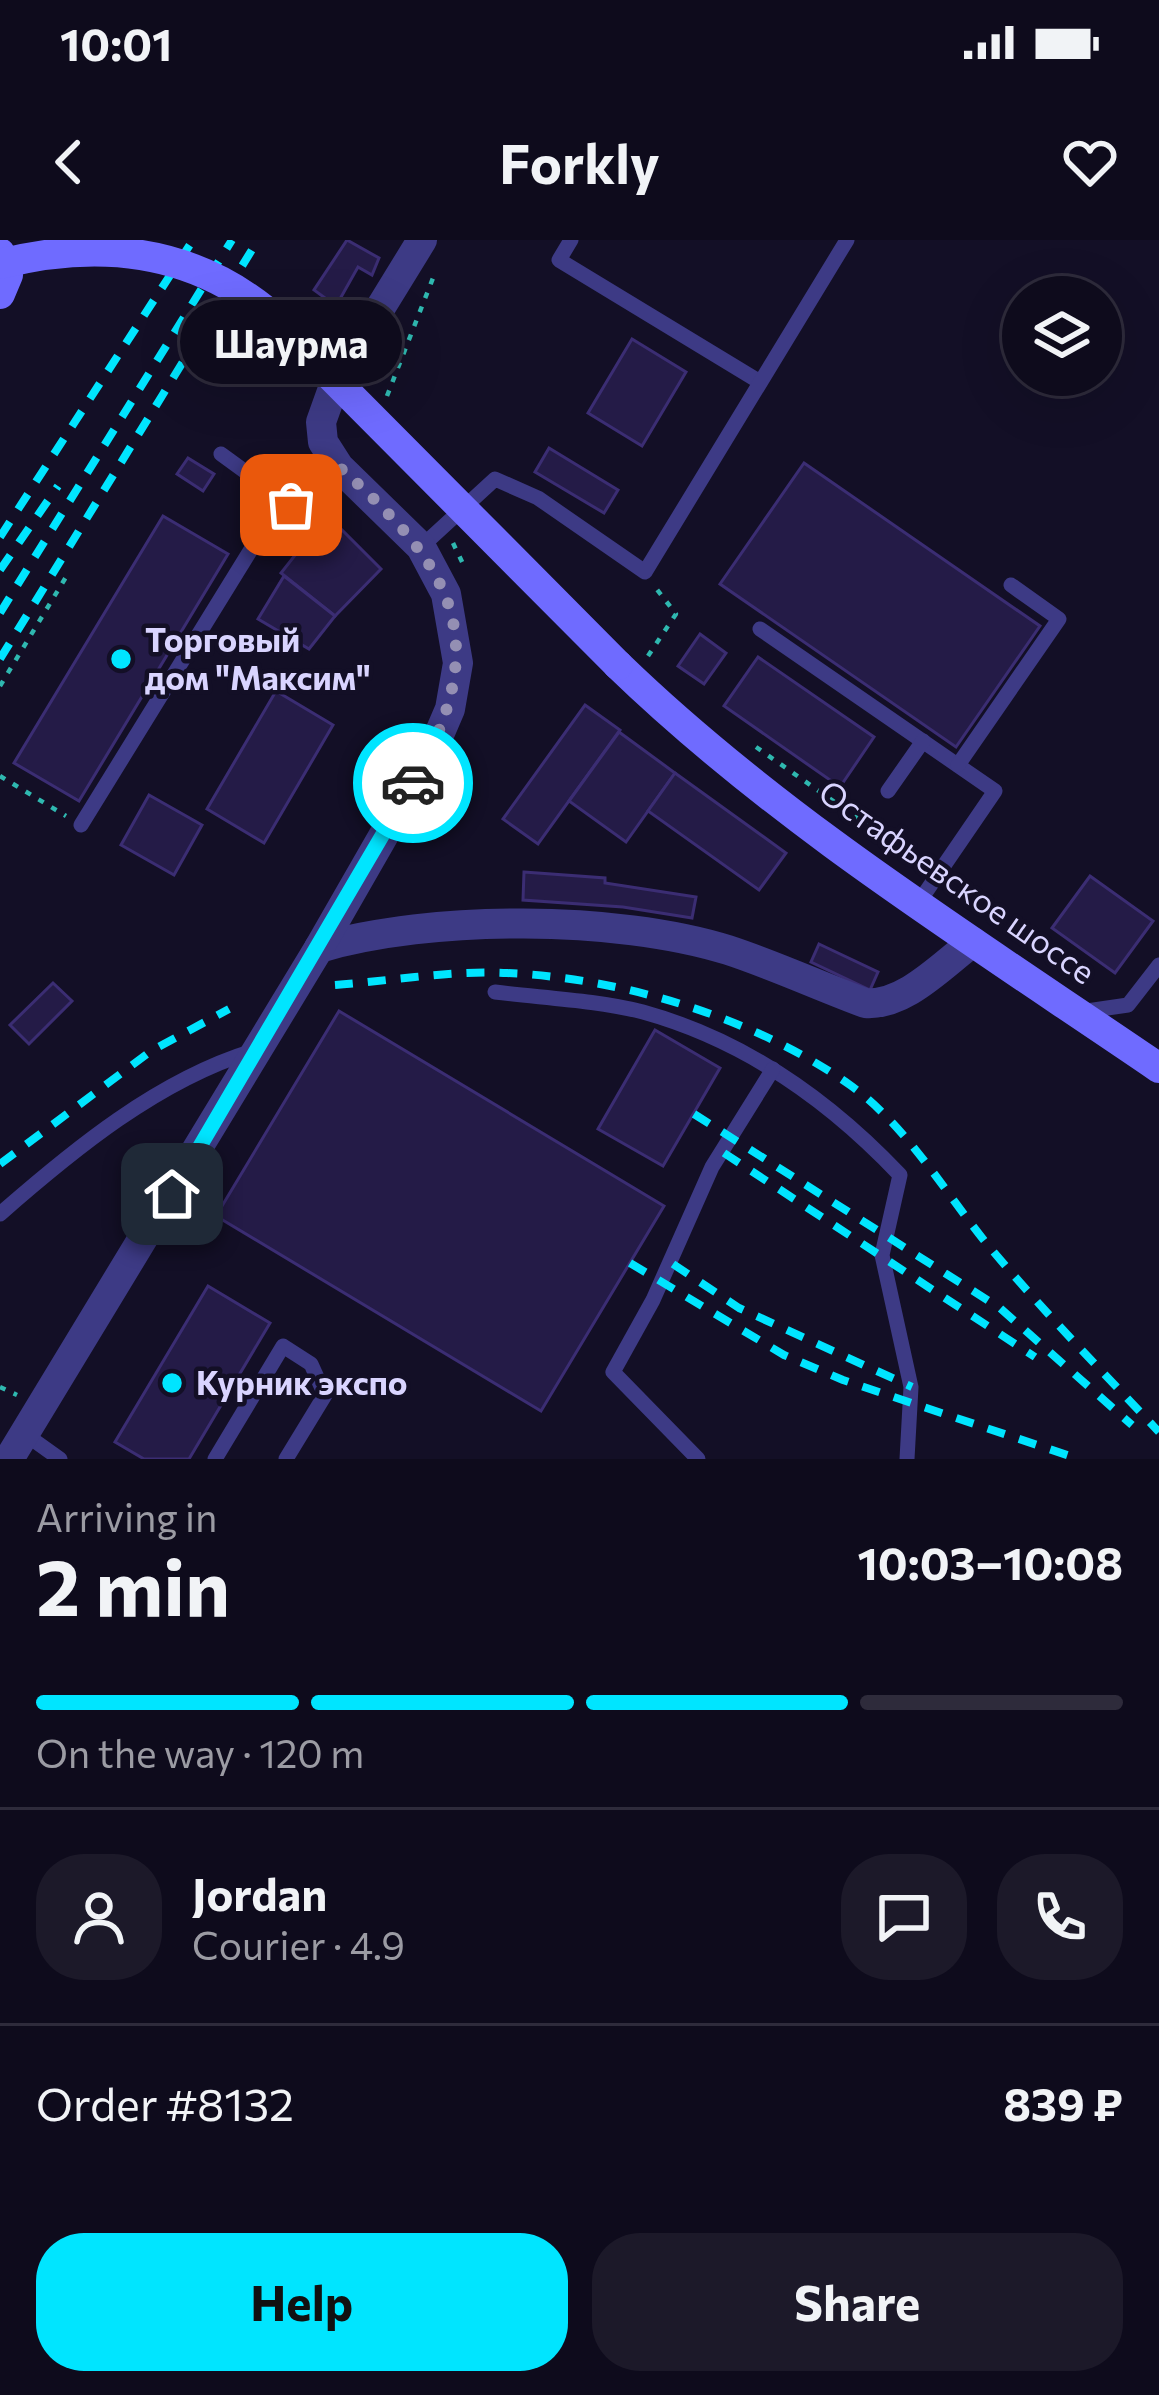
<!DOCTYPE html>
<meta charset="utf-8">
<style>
:root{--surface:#0e0b1c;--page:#1c1929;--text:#f1f3f6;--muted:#9b9ba3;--line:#2e2b3b;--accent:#00e5ff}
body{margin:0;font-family:Commissioner,sans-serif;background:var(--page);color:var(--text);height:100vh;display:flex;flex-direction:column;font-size:45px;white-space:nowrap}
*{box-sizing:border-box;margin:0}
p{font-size:39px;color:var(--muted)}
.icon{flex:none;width:66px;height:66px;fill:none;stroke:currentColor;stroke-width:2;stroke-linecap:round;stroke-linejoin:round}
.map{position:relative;height:1219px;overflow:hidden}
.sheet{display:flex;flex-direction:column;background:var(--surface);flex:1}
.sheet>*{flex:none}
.fabs{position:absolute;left:1002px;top:36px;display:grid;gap:24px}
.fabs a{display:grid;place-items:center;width:120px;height:120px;border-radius:50%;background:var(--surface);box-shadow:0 12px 48px #0002,0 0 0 3px var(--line);font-size:60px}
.pin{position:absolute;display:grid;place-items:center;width:102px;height:102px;color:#fff;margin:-51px;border-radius:24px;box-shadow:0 6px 18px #0006}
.courier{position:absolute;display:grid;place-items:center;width:120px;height:120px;margin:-60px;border:9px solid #00e5ff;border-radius:50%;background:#fff;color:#222;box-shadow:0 3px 15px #0007}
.bubble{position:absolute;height:84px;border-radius:42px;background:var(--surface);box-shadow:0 12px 48px #0002,0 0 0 3px var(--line);font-size:39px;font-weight:700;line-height:84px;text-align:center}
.overview em{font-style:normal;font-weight:700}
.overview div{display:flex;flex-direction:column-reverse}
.overview{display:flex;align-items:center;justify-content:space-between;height:204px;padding:0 36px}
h1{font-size:78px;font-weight:700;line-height:90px}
.bar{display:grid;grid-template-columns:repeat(4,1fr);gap:18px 12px;align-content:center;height:144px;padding:0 36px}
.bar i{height:15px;border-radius:9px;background:var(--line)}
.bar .current{background:var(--accent)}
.bar p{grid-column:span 4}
.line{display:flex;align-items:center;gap:30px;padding:0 36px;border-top:3px solid var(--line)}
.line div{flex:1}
.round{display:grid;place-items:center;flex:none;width:126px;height:126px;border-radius:48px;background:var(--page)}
.action{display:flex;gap:24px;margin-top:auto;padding:24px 36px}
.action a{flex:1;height:138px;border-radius:48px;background:var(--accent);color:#111;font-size:48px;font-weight:700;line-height:138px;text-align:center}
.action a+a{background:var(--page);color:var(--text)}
.status{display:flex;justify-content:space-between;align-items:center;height:84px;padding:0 60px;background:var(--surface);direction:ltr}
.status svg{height:33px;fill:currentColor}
header{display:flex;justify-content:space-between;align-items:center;height:156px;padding:0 36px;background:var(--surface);font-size:54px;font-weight:700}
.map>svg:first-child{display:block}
.building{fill:#241b47;stroke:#3b2d73;stroke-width:3}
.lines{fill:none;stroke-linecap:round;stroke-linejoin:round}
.path{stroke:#2fb8b0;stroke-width:4.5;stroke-dasharray:6 9;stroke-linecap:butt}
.lane{stroke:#3d3a85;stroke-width:15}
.street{stroke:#3d3a85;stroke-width:30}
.secondary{stroke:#6f6bff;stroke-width:30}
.rail{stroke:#00e5ff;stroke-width:8;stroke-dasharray:18 15;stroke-linecap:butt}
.secondary-bridge{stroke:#6f6bff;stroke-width:30}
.done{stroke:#948fb3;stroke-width:12;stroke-dasharray:0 21.6}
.route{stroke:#00e5ff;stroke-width:15}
.poi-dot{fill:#00e5ff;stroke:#130f26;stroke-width:4.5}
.labels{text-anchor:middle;stroke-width:9;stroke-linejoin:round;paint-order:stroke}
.poi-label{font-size:33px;font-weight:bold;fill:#d9d4ff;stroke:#130f26;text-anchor:start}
.street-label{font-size:33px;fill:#d9d4ff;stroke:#130f26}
</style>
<div class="status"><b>10:01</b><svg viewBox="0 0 49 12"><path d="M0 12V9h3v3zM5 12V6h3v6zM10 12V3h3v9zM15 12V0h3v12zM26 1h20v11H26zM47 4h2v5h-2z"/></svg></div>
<header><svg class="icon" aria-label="back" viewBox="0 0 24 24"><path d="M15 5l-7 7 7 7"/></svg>Forkly<svg class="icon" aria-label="heart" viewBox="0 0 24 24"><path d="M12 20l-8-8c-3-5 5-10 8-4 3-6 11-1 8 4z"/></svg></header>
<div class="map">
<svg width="1159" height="1219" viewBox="0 0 1159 1219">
<rect width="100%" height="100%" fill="#130f26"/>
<g class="building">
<polygon points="347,0 379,18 372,35 358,27 336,66 314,50"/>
<polygon points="230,83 247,94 237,108 221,97"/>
<polygon points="632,99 686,132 642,206 588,173"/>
<polygon points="549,208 618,250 604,273 535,232"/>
<polygon points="188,218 214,234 203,251 177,234"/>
<polygon points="804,223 1040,386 956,507 720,344"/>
<polygon points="163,276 228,314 79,561 14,523"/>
<polygon points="318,286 339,287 381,329 335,376 281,333"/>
<polygon points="284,336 335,376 309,409 258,379"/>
<polygon points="700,394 726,413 704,444 678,426"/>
<polygon points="758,417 874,497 840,547 724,466"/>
<polygon points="276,451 333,485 264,603 207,569"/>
<polygon points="585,465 620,490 538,604 503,579"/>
<polygon points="619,492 675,533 626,602 569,561"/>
<polygon points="675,533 786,613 759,650 648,571"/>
<polygon points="149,555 202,585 174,635 121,605"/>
<polygon points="524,632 605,638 605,643 696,657 692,678 623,667 523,660"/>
<polygon points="1090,636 1153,681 1115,733 1052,688"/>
<polygon points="819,704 878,732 870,750 811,722"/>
<polygon points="53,743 72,761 29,804 10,785"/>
<polygon points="339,771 664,966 541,1171 216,976"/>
<polygon points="655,790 720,828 663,926 598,889"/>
<polygon points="208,1046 270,1083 189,1219 144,1219 115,1202"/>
</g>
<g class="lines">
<g class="path">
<polyline points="387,156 433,38"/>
<polyline points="453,303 466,330"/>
<polyline points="648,416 676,374 655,347"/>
<polyline points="0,446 66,337"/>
<polyline points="756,507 923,624"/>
<polyline points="0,536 66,576"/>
<polyline points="0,1147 17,1155"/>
</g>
<g class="lane">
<polyline points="571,0 559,20 760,142"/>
<polyline points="221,214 291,265"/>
<polyline points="421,307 495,239 538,258 645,332 847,0"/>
<polyline points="760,389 995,551 919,662"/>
<polyline points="958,525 1059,379 1011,345"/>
<polyline points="888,551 923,501"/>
<polyline points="81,585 255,303 294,262 339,227"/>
<path d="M495,752C543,758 596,760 643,772C744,800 829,860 900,935L882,1015L911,1147L907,1219"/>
<polyline points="1080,772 1128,765 1159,725"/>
<path d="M0,974C73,910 158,840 253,811"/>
<polyline points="25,1194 60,1219"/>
<polyline points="215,1219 283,1106 311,1124 325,1155 286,1219"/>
<polyline points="698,1219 613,1132 653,1060 712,927 773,829"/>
</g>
<g class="street">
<path d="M319,708C431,675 616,675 728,710C774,725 819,746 865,763C905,766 942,725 973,702"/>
<polyline points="9,1219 319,708 432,511 450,469 458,423 446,354 421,307 339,227 323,202 321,182 336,140 422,0"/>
</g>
<g class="secondary">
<polyline points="0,13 8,35 0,54"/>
<path d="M618,425C778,580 976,703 1159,828"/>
</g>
<g class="rail">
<polyline points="0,297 193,0"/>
<polyline points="0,330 58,246"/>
<polyline points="0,373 232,0"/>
<polyline points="0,419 258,0"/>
<path d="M335,745C391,741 451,730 507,733C623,738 755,778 850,845C906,885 944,951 987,1004C1041,1069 1101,1130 1159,1192"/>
<polyline points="694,874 1000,1068 1132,1185"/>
<polyline points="724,913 1035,1117"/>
<polyline points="0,924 151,811 229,769"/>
<polyline points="630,1023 784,1115 843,1140 1079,1219"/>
<polyline points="673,1024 739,1068 912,1147"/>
</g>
<path class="secondary-bridge" d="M0,24C95,0 188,8 266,71L618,425"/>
</g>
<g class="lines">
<path class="done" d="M291,265L339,227C454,328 495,400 413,543"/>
<polyline class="route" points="172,954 413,543"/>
</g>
<g class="poi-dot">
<circle cx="121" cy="419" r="12"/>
<circle cx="172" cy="1143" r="12"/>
</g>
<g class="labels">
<g class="poi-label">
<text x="145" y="412">Торговый<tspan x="145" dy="38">дом "Максим"</tspan></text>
<text x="196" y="1155">Курник экспо</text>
</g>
<g class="street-label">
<text transform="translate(957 642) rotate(35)" y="12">Остафьевское шоссе</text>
</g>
</g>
</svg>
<div class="fabs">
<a><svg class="icon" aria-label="layers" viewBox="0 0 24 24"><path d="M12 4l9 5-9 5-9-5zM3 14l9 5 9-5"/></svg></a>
</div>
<div class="pin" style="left:291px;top:265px;background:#ea580c"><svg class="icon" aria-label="bag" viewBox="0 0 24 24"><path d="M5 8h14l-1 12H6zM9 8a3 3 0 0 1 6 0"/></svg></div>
<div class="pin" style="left:172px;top:954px;background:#1f2937"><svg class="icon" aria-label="home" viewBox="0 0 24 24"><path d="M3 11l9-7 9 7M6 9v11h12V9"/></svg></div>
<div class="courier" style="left:413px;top:543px"><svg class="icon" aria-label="car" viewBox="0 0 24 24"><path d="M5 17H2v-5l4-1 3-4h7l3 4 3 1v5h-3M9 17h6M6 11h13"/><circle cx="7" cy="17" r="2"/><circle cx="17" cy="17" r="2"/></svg></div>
<div class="bubble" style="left:180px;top:60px;width:222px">Шаурма</div>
</div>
<section class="sheet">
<div class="overview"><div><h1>2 min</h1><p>Arriving in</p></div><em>10:03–10:08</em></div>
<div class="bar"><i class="current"></i><i class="current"></i><i class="current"></i><i></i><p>On the way · 120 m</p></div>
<div class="line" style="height:216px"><a class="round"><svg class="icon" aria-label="person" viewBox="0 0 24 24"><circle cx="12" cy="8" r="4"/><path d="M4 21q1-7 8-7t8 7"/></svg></a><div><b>Jordan</b><p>Courier · 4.9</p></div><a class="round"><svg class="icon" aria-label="chat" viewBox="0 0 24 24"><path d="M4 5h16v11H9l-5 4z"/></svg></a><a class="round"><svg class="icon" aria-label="phone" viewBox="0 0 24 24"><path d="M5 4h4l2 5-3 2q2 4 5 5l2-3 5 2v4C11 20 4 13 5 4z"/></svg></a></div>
<div class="line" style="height:156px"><div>Order #8132</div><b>839 ₽</b></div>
<div class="action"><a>Help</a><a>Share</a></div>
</section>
